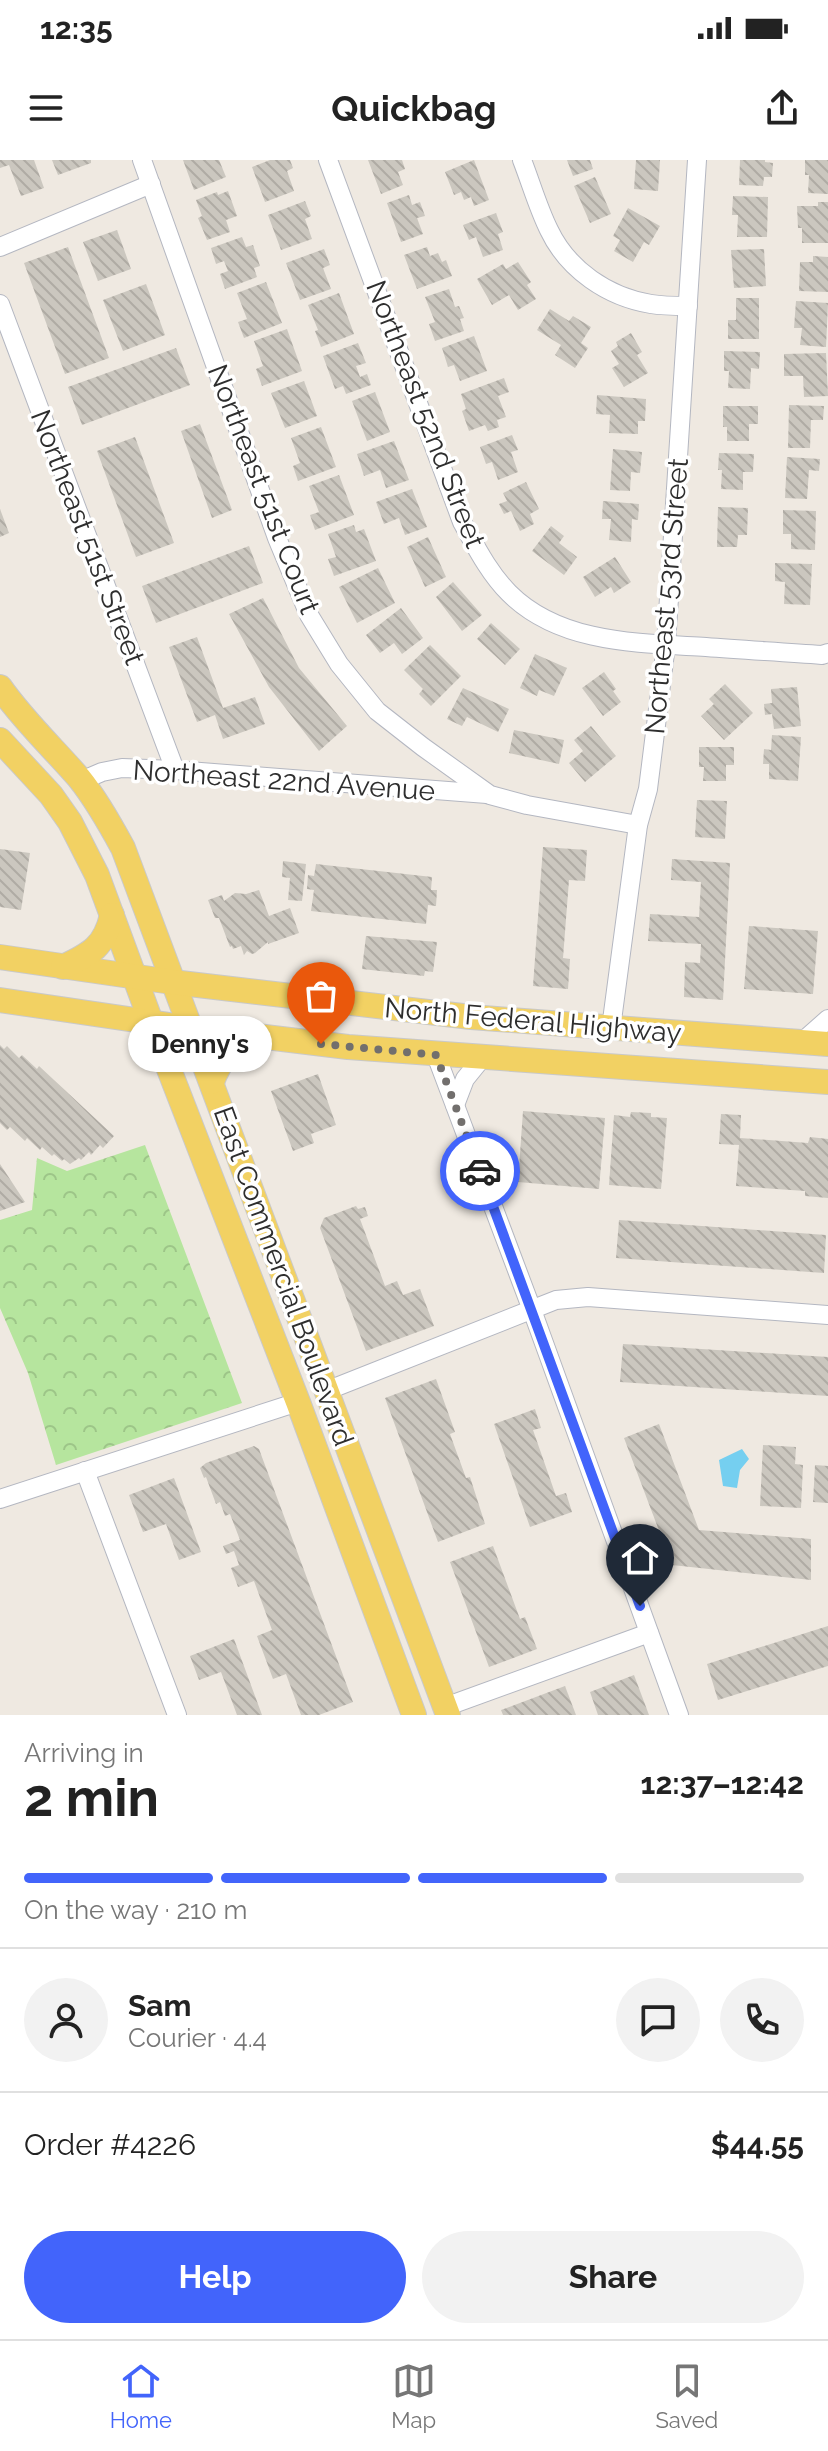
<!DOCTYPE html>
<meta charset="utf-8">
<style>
:root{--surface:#fff;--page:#f2f2f2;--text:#222;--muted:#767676;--line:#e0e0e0;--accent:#4264fb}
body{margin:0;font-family:Raleway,sans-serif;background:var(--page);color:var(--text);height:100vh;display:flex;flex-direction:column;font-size:30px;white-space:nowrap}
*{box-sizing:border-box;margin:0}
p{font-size:26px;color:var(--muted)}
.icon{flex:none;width:44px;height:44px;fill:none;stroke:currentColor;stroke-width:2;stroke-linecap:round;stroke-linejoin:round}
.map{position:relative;height:1555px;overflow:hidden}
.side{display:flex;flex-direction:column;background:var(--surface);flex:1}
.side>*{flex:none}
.pin{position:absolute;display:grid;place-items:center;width:68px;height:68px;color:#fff;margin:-82px -34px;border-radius:50% 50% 50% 0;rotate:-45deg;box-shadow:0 0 8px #0007}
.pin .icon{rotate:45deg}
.courier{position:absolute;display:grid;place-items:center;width:80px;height:80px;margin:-40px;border:6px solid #4264fb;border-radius:50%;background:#fff;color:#222;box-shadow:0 2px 10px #0007}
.bubble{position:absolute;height:56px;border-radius:28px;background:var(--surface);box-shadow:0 2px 6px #0004;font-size:26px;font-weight:700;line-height:56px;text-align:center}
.head em{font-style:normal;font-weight:700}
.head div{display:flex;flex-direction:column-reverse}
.head{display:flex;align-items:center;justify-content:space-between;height:136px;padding:0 24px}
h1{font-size:52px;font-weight:700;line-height:60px}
.bar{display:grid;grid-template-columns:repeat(4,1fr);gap:12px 8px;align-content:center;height:96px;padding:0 24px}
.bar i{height:10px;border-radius:6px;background:var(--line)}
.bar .selected{background:var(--accent)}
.bar p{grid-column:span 4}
.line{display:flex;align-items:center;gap:20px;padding:0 24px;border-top:2px solid var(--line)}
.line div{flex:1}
.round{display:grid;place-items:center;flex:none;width:84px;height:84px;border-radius:42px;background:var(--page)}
.primary-button{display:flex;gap:16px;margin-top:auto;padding:16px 24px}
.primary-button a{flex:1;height:92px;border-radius:48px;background:var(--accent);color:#fff;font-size:32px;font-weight:700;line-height:92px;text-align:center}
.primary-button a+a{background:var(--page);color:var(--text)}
.status{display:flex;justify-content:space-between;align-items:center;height:56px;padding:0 40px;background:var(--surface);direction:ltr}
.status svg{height:22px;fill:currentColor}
header{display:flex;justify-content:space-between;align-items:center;height:104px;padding:0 24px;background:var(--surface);font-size:36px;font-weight:700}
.menu{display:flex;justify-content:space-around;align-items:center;height:112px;border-top:2px solid var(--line);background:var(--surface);font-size:22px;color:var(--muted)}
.menu a{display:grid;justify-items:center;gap:4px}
.menu .selected{color:var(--accent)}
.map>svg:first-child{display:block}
.forest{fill:url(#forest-crowns)}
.water{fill:#75cff0}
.building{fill:url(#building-back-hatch)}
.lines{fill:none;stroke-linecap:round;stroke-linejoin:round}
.minor-casing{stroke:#b4b7c1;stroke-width:20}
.major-casing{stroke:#c9c9c9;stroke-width:26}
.minor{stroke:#fff;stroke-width:18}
.major{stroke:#f2d163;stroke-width:24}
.done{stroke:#726f6d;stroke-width:8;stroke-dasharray:0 14.4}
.route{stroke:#4264fb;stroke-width:10}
.labels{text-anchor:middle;stroke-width:7;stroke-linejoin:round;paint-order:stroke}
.street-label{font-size:28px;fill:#2e2e2e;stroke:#fff}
</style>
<div class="status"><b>12:35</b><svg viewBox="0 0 49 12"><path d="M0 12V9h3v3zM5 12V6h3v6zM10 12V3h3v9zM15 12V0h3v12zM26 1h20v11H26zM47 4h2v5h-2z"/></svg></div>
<header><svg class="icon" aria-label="menu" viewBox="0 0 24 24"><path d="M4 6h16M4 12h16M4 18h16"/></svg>Quickbag<svg class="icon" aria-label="share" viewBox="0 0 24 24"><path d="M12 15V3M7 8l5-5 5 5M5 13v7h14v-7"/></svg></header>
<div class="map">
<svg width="828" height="1555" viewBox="0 0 828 1555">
<defs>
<pattern id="forest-crowns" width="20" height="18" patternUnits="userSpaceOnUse" patternTransform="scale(2)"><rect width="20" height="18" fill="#b6e59e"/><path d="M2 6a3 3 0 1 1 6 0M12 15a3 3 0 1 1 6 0" fill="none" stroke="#9dc588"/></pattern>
<pattern id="building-back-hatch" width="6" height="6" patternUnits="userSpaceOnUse" patternTransform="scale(2)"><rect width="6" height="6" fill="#cbc7bf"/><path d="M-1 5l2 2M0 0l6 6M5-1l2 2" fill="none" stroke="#afaba4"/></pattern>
</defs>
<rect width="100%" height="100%" fill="#efe9e1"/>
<polygon class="forest" points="145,985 242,1243 56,1305 28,1213 0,1148 0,1060 32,1050 37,998 67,1011"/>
<polygon class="water" points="742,1289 749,1299 740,1310 737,1328 723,1326 719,1300"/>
<g class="building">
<polygon points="0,0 34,0 44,28 21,36 9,5 0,8"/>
<polygon points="52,0 91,0 91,3 58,15"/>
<polygon points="183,0 219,0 226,17 194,30"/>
<polygon points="270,0 290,0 293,8 287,11 294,31 265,42 252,7"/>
<polygon points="368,0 402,0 405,9 398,12 403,25 381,34"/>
<polygon points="474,0 489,40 474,46 471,37 464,40 461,32 454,35 445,12"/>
<polygon points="567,0 590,0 593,9 573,16"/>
<polygon points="636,0 660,0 658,31 634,29"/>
<polygon points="740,0 765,0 765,2 773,3 772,17 764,17 763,26 739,25"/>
<polygon points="805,0 828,0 828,34 808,33 809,15 805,15"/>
<polygon points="595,17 611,54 590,63 574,26"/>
<polygon points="228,31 237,56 226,60 230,72 207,80 198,58 202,56 196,40 217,32 218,35"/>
<polygon points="409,35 412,45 420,42 425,56 417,58 423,74 401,82 387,43"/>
<polygon points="733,36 768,37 767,77 737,77 738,55 732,55"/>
<polygon points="305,41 311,56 305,59 312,79 281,90 268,55"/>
<polygon points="818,42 828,42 828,83 802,83 802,68 798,68 797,46 818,46"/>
<polygon points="628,48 660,66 649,85 644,82 633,102 614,91 620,80 613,76"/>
<polygon points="496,53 503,72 498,74 503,90 483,97 476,77 469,80 463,65"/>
<polygon points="117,70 131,109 98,121 83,82"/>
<polygon points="242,77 246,87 253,85 260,106 254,108 257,117 225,129 220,114 228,111 224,101 216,104 211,88"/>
<polygon points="68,87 109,198 65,214 24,103"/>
<polygon points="427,87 430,96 438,93 442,102 446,100 452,116 417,129 404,95"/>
<polygon points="324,89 330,105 323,108 331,129 300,140 286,103"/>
<polygon points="764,89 766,126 734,128 731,90"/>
<polygon points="813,96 828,97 828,132 799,131 800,102 813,102"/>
<polygon points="518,102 531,122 527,125 536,139 518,150 509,135 492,145 477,119 503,104 506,109"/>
<polygon points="266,122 282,163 244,178 238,162 247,159 237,133"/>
<polygon points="146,124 165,175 123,191 103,140"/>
<polygon points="449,129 455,147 459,146 464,158 460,159 464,171 435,181 429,164 435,162 425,137"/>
<polygon points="339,133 354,174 321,187 315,171 318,170 308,145"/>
<polygon points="736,138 759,138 759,179 728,179 728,160 736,160"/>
<polygon points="796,141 828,143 826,187 800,185 802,168 794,168"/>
<polygon points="550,149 569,161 573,156 591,167 581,183 588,188 575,208 555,195 561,185 537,170"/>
<polygon points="287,169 302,211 262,226 256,209 263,206 254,181"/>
<polygon points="631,173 642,192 637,195 648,213 624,227 612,208 619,204 611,191 618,186 616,182"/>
<polygon points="474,176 487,211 460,221 454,205 448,207 442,188"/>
<polygon points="358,183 366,203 356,206 360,217 367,214 371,225 346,234 343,226 335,229 323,196"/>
<polygon points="176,188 190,225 82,265 68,227"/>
<polygon points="724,191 760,192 759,209 751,208 750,229 728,228 729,211 724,211"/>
<polygon points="826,193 828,236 804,237 803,216 784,216 784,194"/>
<polygon points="504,218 509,232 498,236 506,257 497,260 499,267 488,271 485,265 469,271 462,251 466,249 461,234"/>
<polygon points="304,221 317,256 285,268 271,233"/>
<polygon points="375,232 390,272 367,281 352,241"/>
<polygon points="597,235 646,239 645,261 638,261 638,274 609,273 610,255 596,254"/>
<polygon points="789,245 824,246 823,260 811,260 810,288 788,288"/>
<polygon points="723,246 758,246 758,264 749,264 749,281 727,281 727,267 723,267"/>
<polygon points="200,264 232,350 212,358 181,271"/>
<polygon points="321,267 336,307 298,321 293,306 300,303 291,278"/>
<polygon points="512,275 518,290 511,292 518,312 498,320 492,302 486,304 480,287"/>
<polygon points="135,277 174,383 136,397 97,291"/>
<polygon points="394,281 409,320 386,328 380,310 364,316 357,294"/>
<polygon points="613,289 642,292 640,313 631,312 630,331 610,330"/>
<polygon points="719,293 754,294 753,312 743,312 743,330 721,329 722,310 718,310"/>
<polygon points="787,297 820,299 819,311 809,310 807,339 785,338"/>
<polygon points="339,315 354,355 315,370 310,355 319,352 309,326"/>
<polygon points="526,322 539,349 530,354 534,364 520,371 511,351 504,354 499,344 507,341 503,333"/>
<polygon points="412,329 427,367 405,375 399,358 384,364 376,342"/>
<polygon points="603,341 639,344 638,360 632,359 631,382 609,380 611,359 602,359"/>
<polygon points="718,347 748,348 747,375 738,375 737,387 717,387"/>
<polygon points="0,349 9,373 0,377"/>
<polygon points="783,350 816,351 815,390 791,389 791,374 783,374"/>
<polygon points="354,365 356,372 364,369 376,401 334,416 328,399 336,397 328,374"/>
<polygon points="551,366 564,376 559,383 577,397 564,415 532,391"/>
<polygon points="428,377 446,417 425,427 407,387"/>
<polygon points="249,386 263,423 156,463 142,426"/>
<polygon points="615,397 631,422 614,433 611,427 595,437 583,417"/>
<polygon points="775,403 812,404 810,445 784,444 785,422 775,421"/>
<polygon points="378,408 395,443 357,463 339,427"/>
<polygon points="453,422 482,455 462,471 436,437"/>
<polygon points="263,438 299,508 347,566 319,591 269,527 229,454"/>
<polygon points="401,448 423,478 402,494 394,483 380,493 366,475"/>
<polygon points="491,463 520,489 505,505 477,479"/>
<polygon points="197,477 223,548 255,537 265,564 223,579 215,555 197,562 169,487"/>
<polygon points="430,485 461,516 431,546 419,534 423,529 404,510"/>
<polygon points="535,494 567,508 554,536 539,530 537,536 520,528"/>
<polygon points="604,512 616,529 613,531 621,542 603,556 582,528"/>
<polygon points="725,524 753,553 724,580 701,556 714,544 709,539"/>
<polygon points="797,527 801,566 774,569 772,554 765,555 764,544 772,543 771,529"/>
<polygon points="463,528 509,549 498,572 467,557 462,566 447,559"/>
<polygon points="591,566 616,596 585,622 569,603 583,591 574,580"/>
<polygon points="514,570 564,580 559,604 509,593"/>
<polygon points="772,575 801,577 798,621 769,619 769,604 763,604 764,589 771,590"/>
<polygon points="699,587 734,587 734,605 726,605 726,621 703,621 704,607 699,607"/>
<polygon points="697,640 727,641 725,679 695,677"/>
<polygon points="543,687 587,690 585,721 569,720 563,798 570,799 568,829 533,826"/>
<polygon points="0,689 30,693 21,750 0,747"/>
<polygon points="672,699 730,703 723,840 684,837 685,802 700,803 701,784 648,781 650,754 699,757 701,722 671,720"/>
<polygon points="283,701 306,704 302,741 288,740 290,718 282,717"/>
<polygon points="316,704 432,717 431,730 437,730 436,746 428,745 426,764 311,751 314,730 307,729 308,715 314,716"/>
<polygon points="259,730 269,756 290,748 299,773 268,784 268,782 255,793 252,794 247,791 244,795 241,786 233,789 232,786 230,787 219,758 215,758 208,740 222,735 224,741 235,733 246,734"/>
<polygon points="749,766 818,771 813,834 744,829"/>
<polygon points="366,776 437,782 433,812 425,811 424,816 362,809"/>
<polygon points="0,885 4,889 7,886 19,898 22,895 37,909 39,906 114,976 103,988 100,985 91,995 89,992 81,1000 79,998 70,1004 64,999 62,1001 54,994 52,996 42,987 40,990 27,978 25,981 10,967 7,970 0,963"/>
<polygon points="318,914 336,965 311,974 314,983 293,991 271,931"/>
<polygon points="523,951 605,958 599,1029 518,1022"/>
<polygon points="631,952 651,953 651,957 667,958 661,1029 609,1025 614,955 630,957"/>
<polygon points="721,954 741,955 740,978 808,983 810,977 828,979 828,1038 805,1036 805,1031 736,1026 739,985 719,984"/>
<polygon points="0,1004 25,1042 0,1051"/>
<polygon points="356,1046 358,1049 365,1047 368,1056 360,1059 385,1126 397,1121 403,1135 420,1129 434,1166 366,1191 320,1068 324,1058"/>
<polygon points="619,1060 826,1075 824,1113 616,1098"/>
<polygon points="623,1184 828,1197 828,1236 620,1222"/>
<polygon points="436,1219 455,1272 450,1274 466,1318 470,1317 485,1364 438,1382 385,1238"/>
<polygon points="535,1249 541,1268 533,1270 556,1336 566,1333 572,1352 530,1367 494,1264"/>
<polygon points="659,1264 699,1370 811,1379 811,1420 672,1405 624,1278"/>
<polygon points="763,1285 796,1287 795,1304 803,1305 801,1348 760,1346"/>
<polygon points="254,1286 259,1289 353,1542 319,1555 301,1555 286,1514 273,1519 257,1476 272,1470 254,1421 238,1427 231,1408 239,1405 234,1391 226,1394 223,1386 240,1380 230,1354 225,1356 220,1342 216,1344 206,1317 204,1318 200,1308 206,1303"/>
<polygon points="815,1305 828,1306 828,1343 813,1342"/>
<polygon points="174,1318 201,1392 179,1400 166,1364 143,1372 129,1335"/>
<polygon points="493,1386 520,1459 525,1457 537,1489 489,1507 450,1402"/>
<polygon points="828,1466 828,1506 718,1540 707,1504"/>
<polygon points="234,1479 262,1555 237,1555 221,1512 199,1520 190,1496"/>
<polygon points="634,1515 649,1555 598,1555 590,1532"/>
<polygon points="565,1526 576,1555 503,1555 501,1550"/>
</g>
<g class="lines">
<g class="minor-casing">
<g id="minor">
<polyline points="142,0 277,378 309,455 339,504 377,551 423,587 490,635 527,645 638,665"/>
<path d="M328,0L462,362C476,387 489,413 509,433C560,484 639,483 706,487C744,490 783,492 822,495L828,493"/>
<path d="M522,0C531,23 538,48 549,70C568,110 608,137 651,144C663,146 676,146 688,146"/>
<polyline points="0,87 151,24"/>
<polyline points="0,144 175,610"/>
<polyline points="81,621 102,612 122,608 175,610 487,634"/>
<polyline points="611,868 638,665 648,629 666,485 697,0"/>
<polyline points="802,882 828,859"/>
<polyline points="436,895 532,1150 679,1555"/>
<polyline points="455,945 465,919 482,898"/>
<polyline points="326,1231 556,1140 588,1137 828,1155"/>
<polyline points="85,1311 177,1555"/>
<polyline points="0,1339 298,1242"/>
<polyline points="445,1547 649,1473"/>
</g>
</g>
<g class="major-casing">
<g id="major">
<path d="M0,527C23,560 53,588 79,618C96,639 110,664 123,688L448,1555"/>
<polyline points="0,580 51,635 70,662 97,715 160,886 298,1242 414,1555"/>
<polyline points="0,797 172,822 471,857 828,884"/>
<path d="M63,807C91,794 105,786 112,755"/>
<polyline points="0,840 190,868 348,887 828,922"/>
<path d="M212,922C220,900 232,886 253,875"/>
</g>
</g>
<use href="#minor" class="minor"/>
<use href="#major" class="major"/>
</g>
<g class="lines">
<polyline class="done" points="321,884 436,895 480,1011"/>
<polyline class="route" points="480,1011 640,1446"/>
</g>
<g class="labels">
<g class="street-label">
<text transform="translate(426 254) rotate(69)" y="10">Northeast 52nd Street</text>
<text transform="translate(264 329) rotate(69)" y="10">Northeast 51st Court</text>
<text transform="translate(88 377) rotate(69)" y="10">Northeast 51st Street</text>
<text transform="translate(666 436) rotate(-85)" y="10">Northeast 53rd Street</text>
<text transform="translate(284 620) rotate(4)" y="10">Northeast 22nd Avenue</text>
<text transform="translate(533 860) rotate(5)" y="10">North Federal Highway</text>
<text transform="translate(284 1116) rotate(70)" y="10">East Commercial Boulevard</text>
</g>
</g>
</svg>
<div class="pin" style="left:321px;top:884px;background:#ea580c"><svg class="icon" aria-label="bag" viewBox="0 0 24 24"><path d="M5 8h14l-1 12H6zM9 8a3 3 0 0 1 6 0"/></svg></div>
<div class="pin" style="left:640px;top:1446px;background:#1f2937"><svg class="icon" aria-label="home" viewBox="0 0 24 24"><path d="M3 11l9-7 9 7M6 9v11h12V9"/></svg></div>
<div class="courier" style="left:480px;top:1011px"><svg class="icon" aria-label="car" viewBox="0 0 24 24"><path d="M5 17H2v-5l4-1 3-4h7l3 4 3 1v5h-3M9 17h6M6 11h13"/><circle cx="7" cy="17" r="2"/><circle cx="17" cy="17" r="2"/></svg></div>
<div class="bubble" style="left:128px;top:856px;width:144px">Denny's</div>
</div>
<section class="side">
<div class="head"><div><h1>2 min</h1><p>Arriving in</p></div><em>12:37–12:42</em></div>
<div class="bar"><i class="selected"></i><i class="selected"></i><i class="selected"></i><i></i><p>On the way · 210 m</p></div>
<div class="line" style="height:144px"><a class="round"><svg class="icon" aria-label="person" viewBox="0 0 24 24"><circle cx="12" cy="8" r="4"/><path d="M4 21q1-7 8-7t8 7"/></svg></a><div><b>Sam</b><p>Courier · 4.4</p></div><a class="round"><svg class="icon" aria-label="chat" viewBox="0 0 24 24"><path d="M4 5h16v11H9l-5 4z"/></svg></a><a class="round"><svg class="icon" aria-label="phone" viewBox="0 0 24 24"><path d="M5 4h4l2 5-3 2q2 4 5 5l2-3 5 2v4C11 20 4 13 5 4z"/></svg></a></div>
<div class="line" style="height:104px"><div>Order #4226</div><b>$44.55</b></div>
<div class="primary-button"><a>Help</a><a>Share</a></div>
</section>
<nav class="menu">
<a class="selected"><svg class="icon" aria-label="home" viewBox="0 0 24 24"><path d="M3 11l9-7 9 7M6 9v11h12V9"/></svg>Home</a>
<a><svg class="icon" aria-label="map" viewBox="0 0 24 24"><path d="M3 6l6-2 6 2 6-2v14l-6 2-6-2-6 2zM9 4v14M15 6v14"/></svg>Map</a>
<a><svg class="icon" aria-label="saved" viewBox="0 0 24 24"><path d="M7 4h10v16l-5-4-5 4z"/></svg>Saved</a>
</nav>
